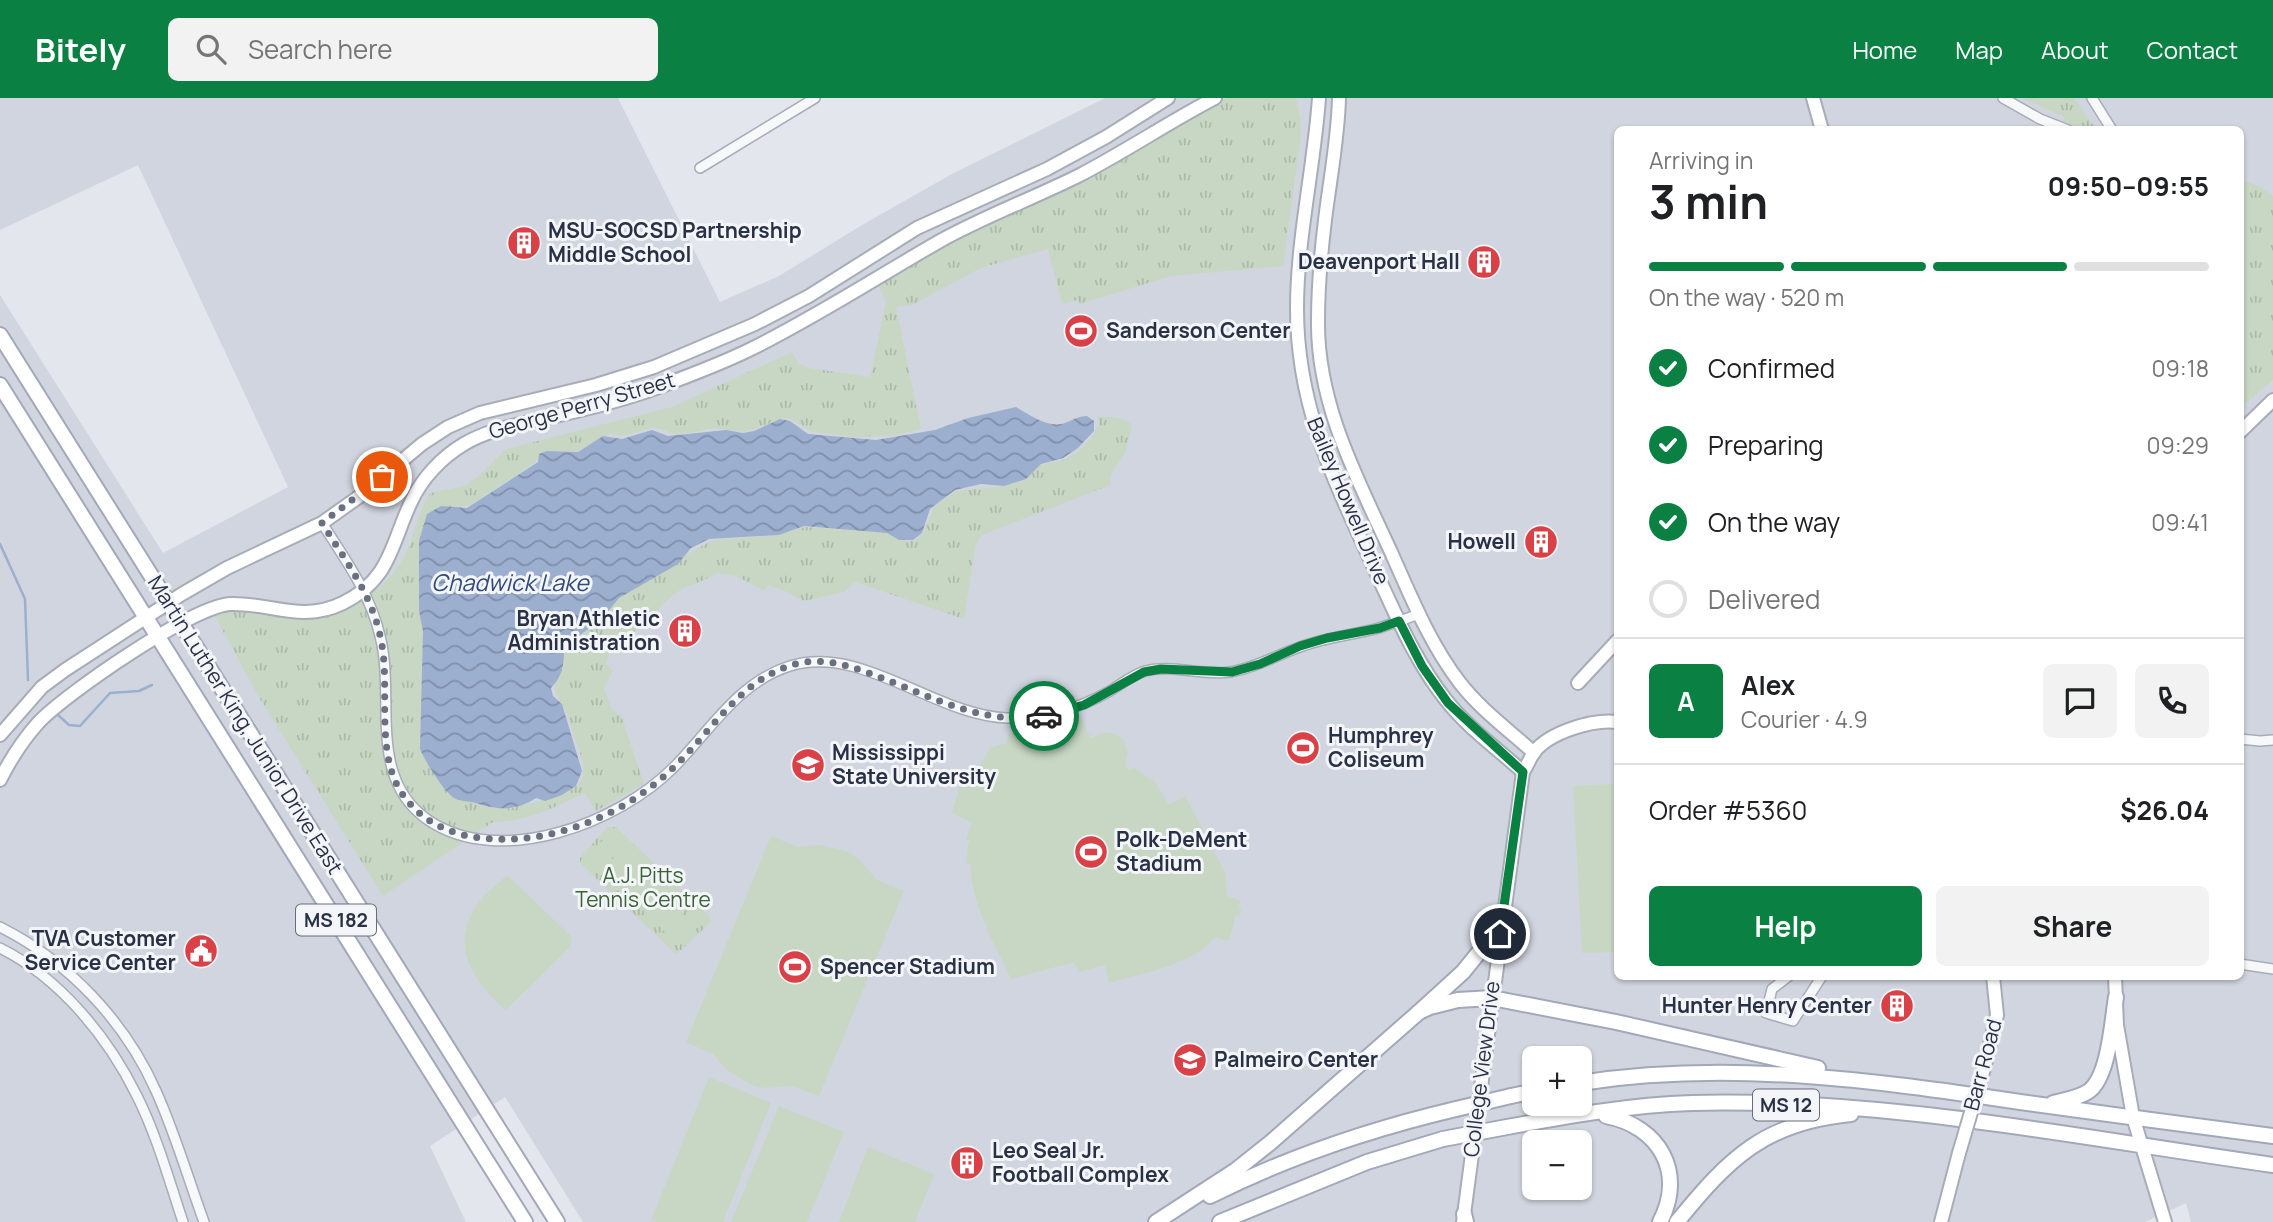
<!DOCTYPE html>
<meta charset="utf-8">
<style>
:root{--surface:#fff;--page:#f2f2f2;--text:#202124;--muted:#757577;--line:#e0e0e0;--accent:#0b8043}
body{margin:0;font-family:Manrope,sans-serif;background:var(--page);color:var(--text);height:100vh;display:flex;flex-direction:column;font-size:26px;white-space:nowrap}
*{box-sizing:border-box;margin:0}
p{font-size:23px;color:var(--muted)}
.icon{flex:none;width:38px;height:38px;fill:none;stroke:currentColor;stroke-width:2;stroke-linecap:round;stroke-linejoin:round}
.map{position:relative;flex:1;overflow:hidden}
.side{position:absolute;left:1614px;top:28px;width:630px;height:854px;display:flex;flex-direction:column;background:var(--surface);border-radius:10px;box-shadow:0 2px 5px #0004}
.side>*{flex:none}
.fabs{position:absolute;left:1522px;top:948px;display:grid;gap:14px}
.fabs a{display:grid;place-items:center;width:70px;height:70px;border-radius:10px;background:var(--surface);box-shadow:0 2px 5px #0004;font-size:35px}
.pin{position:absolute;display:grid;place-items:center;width:60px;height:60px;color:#fff;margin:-30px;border:4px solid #fff;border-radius:50%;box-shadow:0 2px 7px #0007}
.courier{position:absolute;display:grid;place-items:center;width:70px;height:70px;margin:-35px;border:5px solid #0b8043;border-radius:50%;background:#fff;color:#222;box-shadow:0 2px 9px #0007}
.head em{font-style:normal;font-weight:700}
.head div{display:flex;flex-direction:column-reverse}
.head{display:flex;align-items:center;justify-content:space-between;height:119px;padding:0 35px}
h1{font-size:46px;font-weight:700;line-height:52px}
.bar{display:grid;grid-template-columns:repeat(4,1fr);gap:10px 7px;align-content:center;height:84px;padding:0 35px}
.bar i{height:9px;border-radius:5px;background:var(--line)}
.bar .on{background:var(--accent)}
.bar p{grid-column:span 4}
.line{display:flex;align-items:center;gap:18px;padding:0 35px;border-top:2px solid var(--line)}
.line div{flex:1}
.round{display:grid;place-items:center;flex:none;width:74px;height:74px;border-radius:10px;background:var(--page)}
ol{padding:0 35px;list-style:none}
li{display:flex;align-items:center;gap:21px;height:77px}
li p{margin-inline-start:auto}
li .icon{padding:7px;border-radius:50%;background:var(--accent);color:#fff;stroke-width:4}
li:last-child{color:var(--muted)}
li i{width:38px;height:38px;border:4px solid var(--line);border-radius:50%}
.action{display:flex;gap:14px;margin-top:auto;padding:14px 35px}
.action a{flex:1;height:80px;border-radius:10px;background:var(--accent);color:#fff;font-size:28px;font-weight:700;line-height:80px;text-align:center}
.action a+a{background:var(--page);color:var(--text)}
header{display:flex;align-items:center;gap:42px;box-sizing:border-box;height:98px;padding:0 35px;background:var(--accent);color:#fff}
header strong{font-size:33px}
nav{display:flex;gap:38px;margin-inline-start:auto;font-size:24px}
.search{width:490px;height:63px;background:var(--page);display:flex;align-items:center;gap:18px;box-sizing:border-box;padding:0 24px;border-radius:10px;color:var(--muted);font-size:26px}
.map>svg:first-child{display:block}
.built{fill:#d1d5df;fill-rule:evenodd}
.grass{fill:url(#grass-tufts)}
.garden{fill:#c7d7c4}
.water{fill:url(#water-waves)}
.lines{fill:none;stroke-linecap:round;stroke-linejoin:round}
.stream{stroke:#9cafcf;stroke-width:2.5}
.street-casing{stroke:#a7acb7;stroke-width:12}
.secondary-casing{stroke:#a7acb7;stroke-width:16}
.primary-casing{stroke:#a2a8b9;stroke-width:18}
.street{stroke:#f7f8fa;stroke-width:9}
.secondary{stroke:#fff;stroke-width:12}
.primary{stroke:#fff;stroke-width:14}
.secondary-bridge-casing{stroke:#a7acb7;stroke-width:16;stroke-linecap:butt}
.primary-bridge-casing{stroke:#a2a8b9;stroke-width:18;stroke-linecap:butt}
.secondary-bridge{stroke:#fff;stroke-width:12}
.primary-bridge{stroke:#fff;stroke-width:14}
.done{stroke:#6a7080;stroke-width:7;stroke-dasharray:0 12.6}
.route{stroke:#0b8043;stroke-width:9}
.labels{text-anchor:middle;stroke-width:6;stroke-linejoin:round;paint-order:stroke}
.shield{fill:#f4f5f9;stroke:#666c7c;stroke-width:2}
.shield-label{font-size:19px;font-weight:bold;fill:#293146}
.poi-label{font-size:21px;font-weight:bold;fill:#293146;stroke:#f4f5f9;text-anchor:start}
.street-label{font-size:21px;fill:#293146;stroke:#f4f5f9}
.park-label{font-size:21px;fill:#396336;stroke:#f4f5f9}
.water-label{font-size:23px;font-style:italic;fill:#304a7e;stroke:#f4f5f9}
</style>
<header>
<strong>Bitely</strong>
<div class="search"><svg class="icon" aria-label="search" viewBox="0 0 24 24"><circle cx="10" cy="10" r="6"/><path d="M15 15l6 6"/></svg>Search here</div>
<nav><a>Home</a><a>Map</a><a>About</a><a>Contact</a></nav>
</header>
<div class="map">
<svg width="2273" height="1124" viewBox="0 0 2273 1124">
<defs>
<pattern id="grass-tufts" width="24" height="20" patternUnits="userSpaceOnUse" patternTransform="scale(1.75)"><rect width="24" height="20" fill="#c7d7c4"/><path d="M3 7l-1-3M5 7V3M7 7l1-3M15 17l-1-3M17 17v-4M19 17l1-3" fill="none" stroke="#abb9aa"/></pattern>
<pattern id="water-waves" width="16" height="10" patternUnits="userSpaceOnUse" patternTransform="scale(1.75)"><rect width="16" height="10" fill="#9cafcf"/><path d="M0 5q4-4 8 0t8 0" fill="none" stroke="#7f8faa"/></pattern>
</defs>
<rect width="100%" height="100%" fill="#e3e6ec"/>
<path class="built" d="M0,0H618L720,204L779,178L862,127L952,76L1105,0H2273V1124H2191L2186,1105L2145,1124H583L505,999L430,1048L466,1124H0V197L163,455L288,389L138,67L0,132ZM1617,32H2240V878H1617ZM1535,961H1580V1006H1535ZM1535,1045H1580V1090H1535Z"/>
<g class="grass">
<path d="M1227,0H1296L1300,19L1301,38L1283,168L1171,178L1080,206L1078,202L1062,206L1048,151L981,170L912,207L896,209L921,331L893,338L855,339L812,334L792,322L784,320L745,334L715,330L678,337L654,329L626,338L609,336L578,353H547L536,364L471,407L442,410L509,711L565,696L578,687L583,678V664L567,616L555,592L554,578L557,564L595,519L640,482L713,442L779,437L804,429L887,435L898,442L914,443L923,435L934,409L955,393L997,389L1041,367L1063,362L1080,352L1091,340L1099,326L1098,319C1110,319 1123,318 1132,327L1126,353L1111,377L1110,387L982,437L976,446L964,521L855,484L844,494L804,503L783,492L768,487L765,493L736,478L718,475L691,488L688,487L673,497L622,547L609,556L606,566L613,572L604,591L612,612L621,617L644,686L596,713L585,695C554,709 527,724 493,724L383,798L260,601L213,515C249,509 268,521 299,521C341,521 388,493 406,455C415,435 418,414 430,395L464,388L480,377L506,351L672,309L792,254L799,266L809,270L870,279L886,204L879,189C934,141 1005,121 1068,90C1123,63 1172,25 1227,0Z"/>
<polygon points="2022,0 2074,0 2096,31 2083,31 2063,24 2064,19"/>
<polygon points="2240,82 2259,88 2273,98 2273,282 2240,310"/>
<polygon points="607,729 616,729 709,818 711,824 678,855 675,855 580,765 580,760"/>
</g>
<g class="garden">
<path d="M1081,620L1091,641C1102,633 1112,632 1123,641L1128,654L1125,668L1130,672L1133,669L1155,684L1169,707L1185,698L1225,774L1227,798L1241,803L1238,810L1241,811L1240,818L1236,817L1229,843L1215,839C1194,867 1142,875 1109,885L1105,867L1079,874L1074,864L1011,881C996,849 969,802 971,767L966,766L968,747L970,743L966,741L972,725L952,715L962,681L976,674L990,650L1006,645L1009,636L1052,630Z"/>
<polygon points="1617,686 1617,854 1582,855 1573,688"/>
<polygon points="610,735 621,746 598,770 586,759"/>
<polygon points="771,738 798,749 819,747 846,753 860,762 877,782 904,793 819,998 792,988 765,990 753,988 727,972 713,956 686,944"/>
<polygon points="624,749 636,760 612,784 601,773"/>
<polygon points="643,767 655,778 631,802 620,791"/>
<path d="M507,777L572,839L570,849L506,912C472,883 448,846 479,804C486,794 498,786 507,777Z"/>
<polygon points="658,780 670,791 647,816 635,804"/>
<polygon points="677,798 688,810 665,834 653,822"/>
<polygon points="691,812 703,824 679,848 668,837"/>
<polygon points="709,979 771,1005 723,1124 657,1124 651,1122"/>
<polygon points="779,1008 844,1034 807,1124 731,1124"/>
<polygon points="868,1049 934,1076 915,1124 839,1124"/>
</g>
<path class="water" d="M1016,309C1030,317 1049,331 1065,325C1073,322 1078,318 1087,318L1094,323V333L1078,350L1063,360L1041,366L1026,381L1004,388L981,386L955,392L930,411L922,435L913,442H899L887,435L804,428L779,437L709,441L691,450L678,466L619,500L601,522L577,539L572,547L564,553C564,567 562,579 551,590L553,598L562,606L582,673L576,688L562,697L545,703L536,700C514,714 497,712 472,704C467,703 460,703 456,701C444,695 425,663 420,651L423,533L419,513V443L427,416L441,408L467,410L538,364L539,356L547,353L578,354L603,338L622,341L652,332L668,338L726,332L743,335L754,333L780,321L790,323L808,336L876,342L935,332L968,320Z"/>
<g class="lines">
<g class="stream">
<polyline points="0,446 25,501 28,582"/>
<polyline points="58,617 69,627 80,628 110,595 139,593 152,587"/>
</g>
<g class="street-casing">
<g id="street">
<polyline points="2003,0 2040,21 2068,32"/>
<polyline points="2092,0 2112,32"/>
<polyline points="700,70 815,0"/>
<path d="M322,425C345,461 370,495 380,538C396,599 366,679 428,722C500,771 619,725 674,669C710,633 738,584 790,568C862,546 934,617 1007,620C1044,621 1076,612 1108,594C1120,587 1132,577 1145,573C1172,566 1202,578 1230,574C1256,570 1278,556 1303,548C1327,539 1353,537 1379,530C1392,526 1405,521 1419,516"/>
<polyline points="2240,641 2260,643 2273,642"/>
<path d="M0,829C68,863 125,923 156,993C175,1035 188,1080 204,1124"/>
<path d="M0,850C60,880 108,939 137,998C157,1038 169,1082 183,1124"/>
<polyline points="2240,866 2273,871"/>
<polyline points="1789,878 1772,891 1766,915 1793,923 1822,878"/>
</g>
</g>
<g class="secondary-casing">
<g id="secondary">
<path d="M1319,0C1314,70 1297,140 1297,211C1297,310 1335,384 1375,472C1396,517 1415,563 1446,602C1468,630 1498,651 1523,674"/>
<path d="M1339,0C1338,41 1330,81 1325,122C1321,155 1318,189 1318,223C1317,306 1357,380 1391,454C1411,499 1430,546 1460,585C1482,613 1509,632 1534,655"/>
<polyline points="1813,0 1822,32"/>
<polyline points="2240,334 2273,302"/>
<polyline points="1578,585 1617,543"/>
<polyline points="0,637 42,589 65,572 182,496 227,470 322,425 360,398 422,346 448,329 480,315 596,287 654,269 755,226 809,198 917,130 1047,71 1106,39 1168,0"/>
<path d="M0,682C10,662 23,642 38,625C65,596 194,507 231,506C272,505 302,525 343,505C391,481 391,446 411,404C422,380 442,359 464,346C489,331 518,327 546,320C583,312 620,303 656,290C688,278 721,266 751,251C816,219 877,179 940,143C985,118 1034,100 1080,77C1126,53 1169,24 1215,0"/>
<polyline points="2115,878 2117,927 2133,1019 2165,1124"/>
<polyline points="1985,967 1997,917 1993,878"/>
<path d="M1463,1124L1523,674C1527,668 1530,660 1534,654C1550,634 1593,621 1617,624"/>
<polyline points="1941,1124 1959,1055"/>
</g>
</g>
<g class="primary-casing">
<g id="primary">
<polyline points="0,237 557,1124"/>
<polyline points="0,287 525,1124"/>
<polyline points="1419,914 1430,909 1458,902 1492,900 1616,924 1818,970"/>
<path d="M1580,985C1728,962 1873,982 2020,1004C2104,1016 2189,1027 2273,1038"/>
<polyline points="1511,998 1535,993"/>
<path d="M2053,1005C2065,1002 2079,1000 2089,993C2109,978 2112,923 2116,899"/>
<path d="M1606,1018C1659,1028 1686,1074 1660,1124"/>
<path d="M1507,1029C1568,1018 1630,1007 1692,1005C1887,1000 2081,1040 2273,1067"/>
<path d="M1210,1098C1288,1059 1371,1031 1456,1011"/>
<polyline points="1464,1116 1466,1124"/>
<polyline points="1156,1124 1236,1072 1270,1045 1419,914 1463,874 1484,848 1503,814"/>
<polyline points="1220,1124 1367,1064 1443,1041"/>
<path d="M1677,1124C1729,1060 1765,1024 1851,1016"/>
</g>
</g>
<use href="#street" class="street"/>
<use href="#secondary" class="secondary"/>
<use href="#primary" class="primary"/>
<g class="secondary-bridge-casing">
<polyline id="secondary-bridge" points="1959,1055 1985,967"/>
</g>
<g class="primary-bridge-casing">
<g id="primary-bridge">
<polyline points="1456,1011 1511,998"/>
<polyline points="1443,1041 1507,1029"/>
</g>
</g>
<use href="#secondary-bridge" class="secondary-bridge"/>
<use href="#primary-bridge" class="primary-bridge"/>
</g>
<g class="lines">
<path class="done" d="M382,379L322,425C345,462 373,498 381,542C391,590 374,656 403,697C425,728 459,740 495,741C559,744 626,715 672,671C713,633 741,578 800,565C828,559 856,570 882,580C935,600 985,628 1044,618"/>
<polyline class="route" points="1044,618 1084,607 1144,574 1161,571 1232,574 1260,566 1300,548 1327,540 1380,530 1399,523 1422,568 1448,605 1523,674 1500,836"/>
</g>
<defs>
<g id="building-disc" transform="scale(1.75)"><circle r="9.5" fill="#d94147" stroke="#f4f5f9"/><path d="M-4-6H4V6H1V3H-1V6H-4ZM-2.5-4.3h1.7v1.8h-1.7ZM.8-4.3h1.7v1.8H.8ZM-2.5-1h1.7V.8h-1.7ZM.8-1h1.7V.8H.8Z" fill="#fff"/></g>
<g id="stadium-disc" transform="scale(1.75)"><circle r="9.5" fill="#d94147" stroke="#f4f5f9"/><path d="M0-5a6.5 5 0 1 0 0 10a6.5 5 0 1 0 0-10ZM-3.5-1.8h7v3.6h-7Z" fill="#fff"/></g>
<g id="university-disc" transform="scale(1.75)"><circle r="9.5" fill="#d94147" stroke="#f4f5f9"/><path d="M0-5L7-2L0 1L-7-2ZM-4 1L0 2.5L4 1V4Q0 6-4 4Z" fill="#fff"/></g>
<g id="civic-disc" transform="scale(1.75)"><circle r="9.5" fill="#d94147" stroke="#f4f5f9"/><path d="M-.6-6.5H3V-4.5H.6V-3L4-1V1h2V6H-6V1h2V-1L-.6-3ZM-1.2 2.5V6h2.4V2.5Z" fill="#fff"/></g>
</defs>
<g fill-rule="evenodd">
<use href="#building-disc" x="524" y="145"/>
<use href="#building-disc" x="1484" y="164"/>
<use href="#stadium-disc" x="1081" y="233"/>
<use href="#building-disc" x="1541" y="444"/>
<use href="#building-disc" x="685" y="533"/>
<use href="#stadium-disc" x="1303" y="650"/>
<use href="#university-disc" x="808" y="667"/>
<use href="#stadium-disc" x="1091" y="754"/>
<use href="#civic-disc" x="201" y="853"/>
<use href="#stadium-disc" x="795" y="869"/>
<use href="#building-disc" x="1897" y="908"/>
<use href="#university-disc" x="1190" y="962"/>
<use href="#building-disc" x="967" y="1065"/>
</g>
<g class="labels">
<g class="shield">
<rect x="296" y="806.5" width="80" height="31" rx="5"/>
<rect x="1753" y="991.5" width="66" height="31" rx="5"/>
</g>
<g class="shield-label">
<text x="336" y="829">MS 182</text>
<text x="1786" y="1014">MS 12</text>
</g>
<g class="poi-label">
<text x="548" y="140">MSU-SOCSD Partnership<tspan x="548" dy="24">Middle School</tspan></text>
<text x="1460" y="171" text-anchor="end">Deavenport Hall</text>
<text x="1106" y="240">Sanderson Center</text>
<text x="1516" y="451" text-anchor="end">Howell</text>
<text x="660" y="528" text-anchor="end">Bryan Athletic<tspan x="660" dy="24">Administration</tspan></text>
<text x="1328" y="645">Humphrey<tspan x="1328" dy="24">Coliseum</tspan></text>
<text x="832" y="662">Mississippi<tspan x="832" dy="24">State University</tspan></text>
<text x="1116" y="749">Polk-DeMent<tspan x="1116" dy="24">Stadium</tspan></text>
<text x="176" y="848" text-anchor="end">TVA Customer<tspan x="176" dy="24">Service Center</tspan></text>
<text x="820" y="876">Spencer Stadium</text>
<text x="1872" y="915" text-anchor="end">Hunter Henry Center</text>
<text x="1214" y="969">Palmeiro Center</text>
<text x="992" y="1060">Leo Seal Jr.<tspan x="992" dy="24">Football Complex</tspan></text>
</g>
<g class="street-label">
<text transform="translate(582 308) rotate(-16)" y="7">George Perry Street</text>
<text transform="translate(1348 403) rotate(67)" y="7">Bailey Howell Drive</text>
<text transform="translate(245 627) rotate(58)" y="7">Martin Luther King, Junior Drive East</text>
<text transform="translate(1983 967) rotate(-75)" y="7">Barr Road</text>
<text transform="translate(1482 971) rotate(-83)" y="7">College View Drive</text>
</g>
<g class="park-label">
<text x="643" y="785">A.J. Pitts<tspan x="643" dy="24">Tennis Centre</tspan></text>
</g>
<g class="water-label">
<text x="510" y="493">Chadwick Lake</text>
</g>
</g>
</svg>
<div class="fabs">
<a>+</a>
<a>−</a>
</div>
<div class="pin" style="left:382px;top:379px;background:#ea580c"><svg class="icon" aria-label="bag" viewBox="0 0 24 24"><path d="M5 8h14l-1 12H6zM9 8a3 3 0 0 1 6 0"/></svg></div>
<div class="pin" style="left:1500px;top:836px;background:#1f2937"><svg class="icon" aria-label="home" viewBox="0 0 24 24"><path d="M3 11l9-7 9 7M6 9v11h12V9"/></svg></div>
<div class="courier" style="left:1044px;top:618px"><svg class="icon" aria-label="car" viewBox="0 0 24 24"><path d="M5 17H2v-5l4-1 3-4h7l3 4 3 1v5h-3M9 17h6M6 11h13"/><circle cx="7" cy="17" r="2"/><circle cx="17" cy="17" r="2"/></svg></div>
<section class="side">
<div class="head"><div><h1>3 min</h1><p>Arriving in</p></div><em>09:50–09:55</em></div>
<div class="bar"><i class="on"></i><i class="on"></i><i class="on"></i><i></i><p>On the way · 520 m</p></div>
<ol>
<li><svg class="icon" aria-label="check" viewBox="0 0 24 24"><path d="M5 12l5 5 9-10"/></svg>Confirmed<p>09:18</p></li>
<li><svg class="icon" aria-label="check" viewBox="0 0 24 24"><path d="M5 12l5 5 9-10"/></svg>Preparing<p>09:29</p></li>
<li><svg class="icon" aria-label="check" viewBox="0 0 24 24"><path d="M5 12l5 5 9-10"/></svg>On the way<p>09:41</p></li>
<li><i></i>Delivered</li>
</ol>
<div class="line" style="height:126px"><b class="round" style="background:var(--accent);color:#fff">A</b><div><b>Alex</b><p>Courier · 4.9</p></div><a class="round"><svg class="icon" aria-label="chat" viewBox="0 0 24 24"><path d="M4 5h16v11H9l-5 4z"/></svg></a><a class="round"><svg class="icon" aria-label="phone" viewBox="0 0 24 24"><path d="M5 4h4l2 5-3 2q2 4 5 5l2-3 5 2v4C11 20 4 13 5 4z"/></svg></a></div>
<div class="line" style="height:91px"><div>Order #5360</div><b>$26.04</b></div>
<div class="action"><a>Help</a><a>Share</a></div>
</section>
</div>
